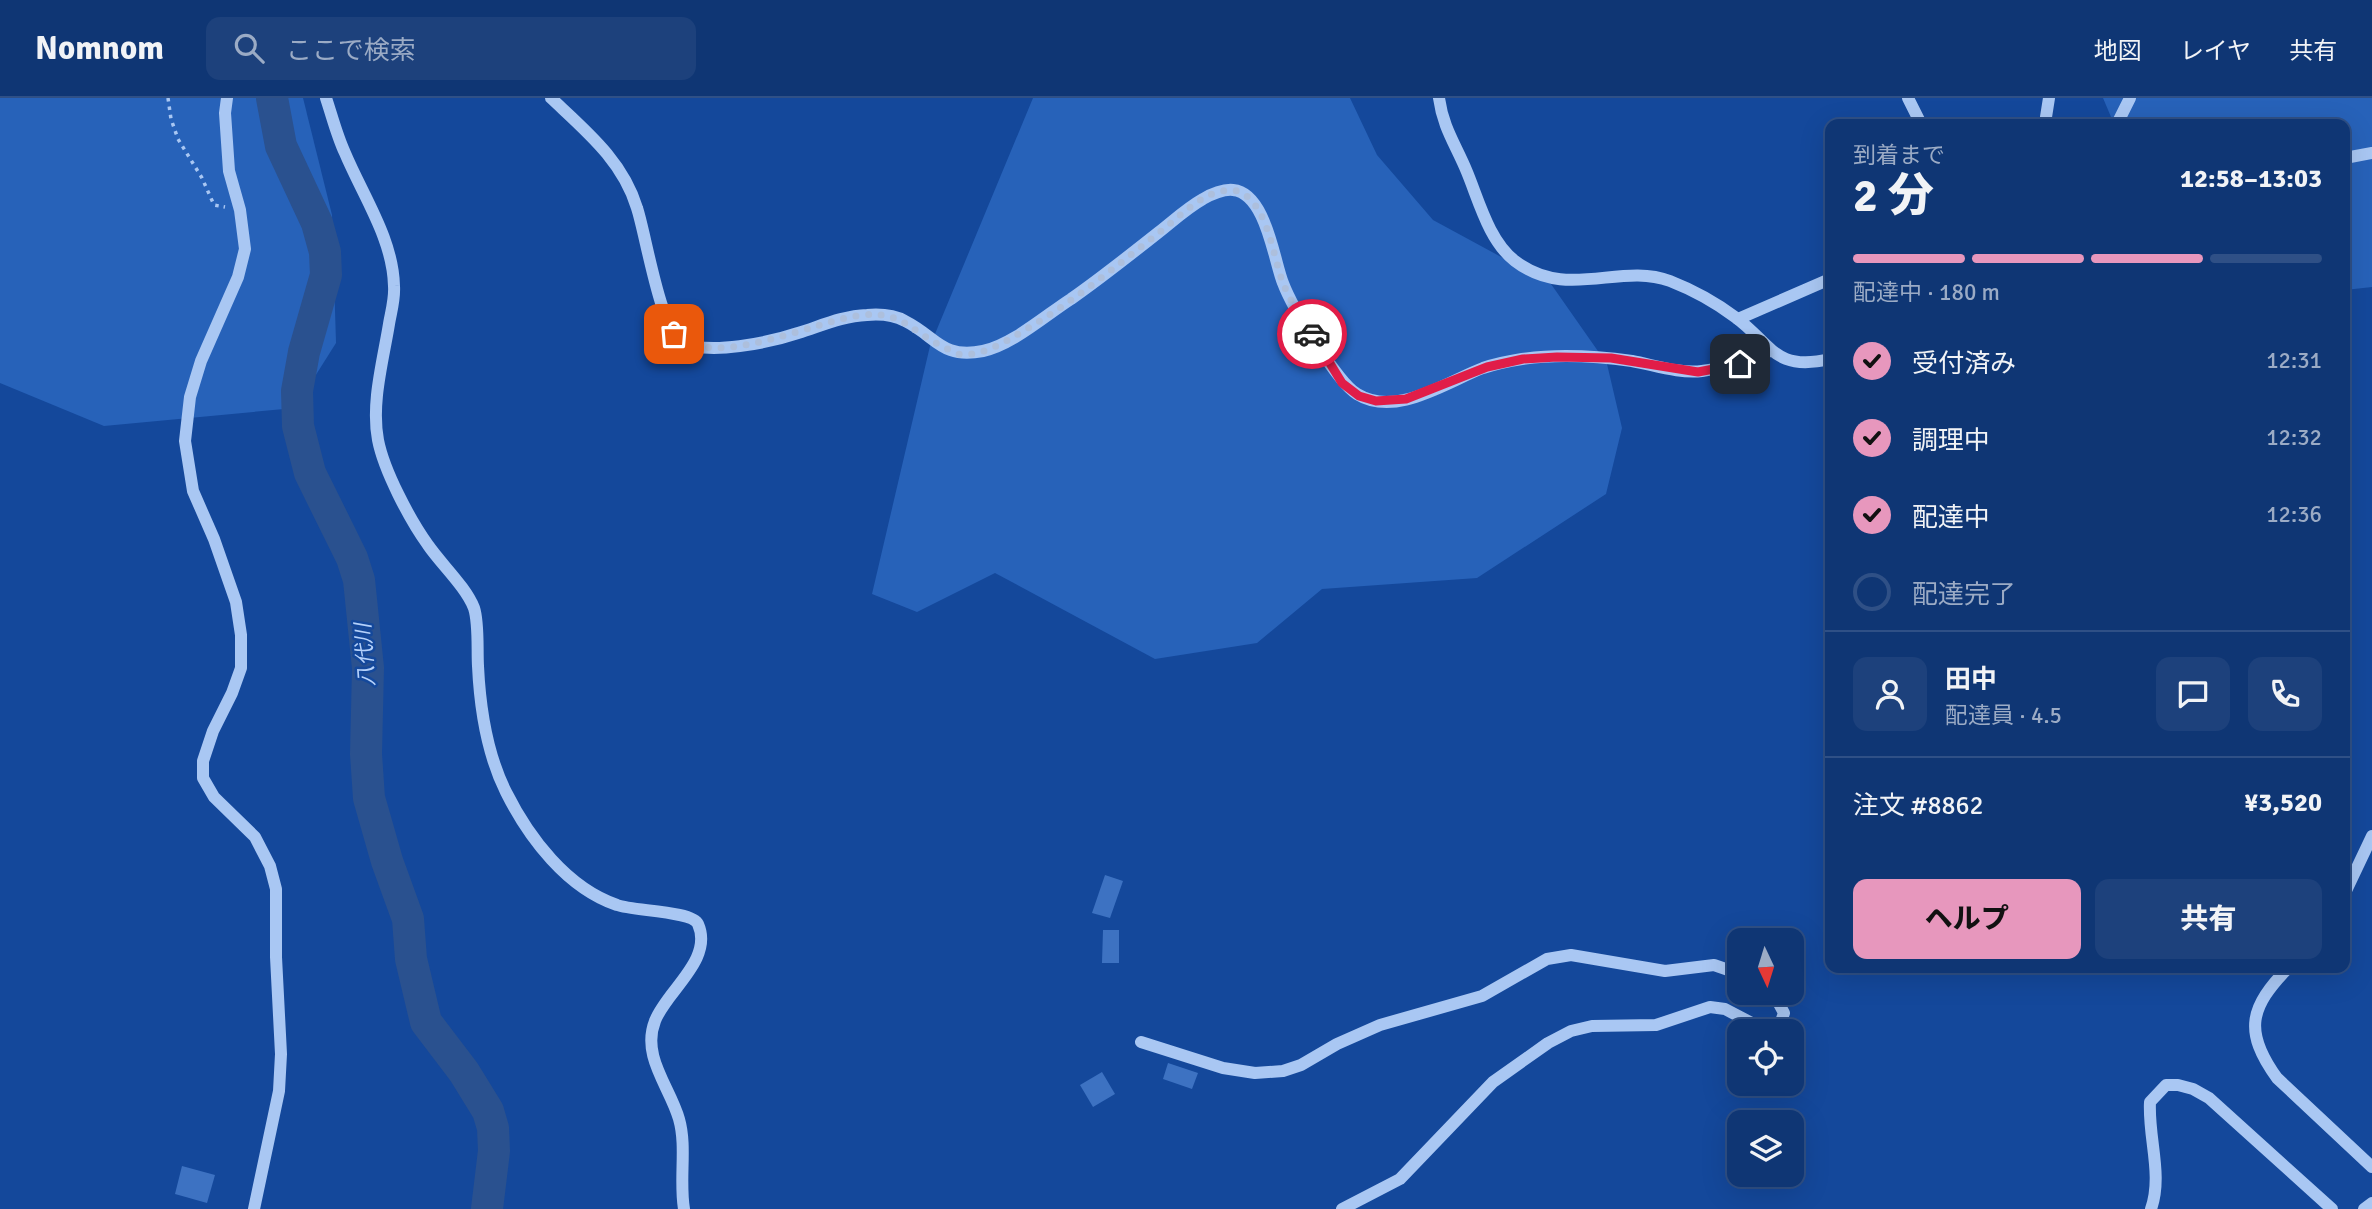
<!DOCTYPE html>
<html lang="ja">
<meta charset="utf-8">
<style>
:root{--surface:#0f3674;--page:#1d417c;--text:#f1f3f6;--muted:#9babc5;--line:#2f5086;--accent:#e797bd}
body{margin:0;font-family:Signika,"Noto Sans JP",sans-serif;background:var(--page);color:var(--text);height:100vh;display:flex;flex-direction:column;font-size:26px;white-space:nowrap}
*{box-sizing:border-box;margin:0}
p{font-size:23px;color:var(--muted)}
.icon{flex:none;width:38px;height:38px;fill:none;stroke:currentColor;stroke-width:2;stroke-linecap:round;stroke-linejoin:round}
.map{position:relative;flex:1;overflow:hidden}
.sheet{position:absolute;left:1825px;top:21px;width:525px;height:854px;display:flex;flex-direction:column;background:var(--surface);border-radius:14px;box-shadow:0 7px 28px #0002,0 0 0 2px var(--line)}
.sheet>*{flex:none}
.needle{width:46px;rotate:176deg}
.controls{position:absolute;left:1727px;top:830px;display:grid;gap:14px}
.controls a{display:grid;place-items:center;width:77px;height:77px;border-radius:14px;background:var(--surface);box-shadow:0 7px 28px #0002,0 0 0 2px var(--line);font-size:35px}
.pin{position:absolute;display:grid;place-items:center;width:60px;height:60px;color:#fff;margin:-30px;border-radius:14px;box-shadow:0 4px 10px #0006}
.courier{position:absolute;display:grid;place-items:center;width:70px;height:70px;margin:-35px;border:5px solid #e11d48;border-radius:50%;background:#fff;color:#222;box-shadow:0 2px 9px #0007}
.summary em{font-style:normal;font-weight:800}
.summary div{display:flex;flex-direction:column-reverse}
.summary{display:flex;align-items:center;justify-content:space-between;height:119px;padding:0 28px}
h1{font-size:46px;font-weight:800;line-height:52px}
.bar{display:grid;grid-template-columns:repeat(4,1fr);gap:10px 7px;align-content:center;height:84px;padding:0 28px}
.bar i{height:9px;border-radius:5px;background:var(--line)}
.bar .current{background:var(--accent)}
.bar p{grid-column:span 4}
.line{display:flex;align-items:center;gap:18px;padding:0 28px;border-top:2px solid var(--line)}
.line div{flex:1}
.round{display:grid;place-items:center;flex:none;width:74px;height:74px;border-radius:14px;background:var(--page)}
ol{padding:0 28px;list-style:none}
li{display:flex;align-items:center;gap:21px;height:77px}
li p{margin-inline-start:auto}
li .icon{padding:7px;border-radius:50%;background:var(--accent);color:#111;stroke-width:4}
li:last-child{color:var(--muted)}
li i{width:38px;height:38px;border:4px solid var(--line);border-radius:50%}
.button{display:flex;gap:14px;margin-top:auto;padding:14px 28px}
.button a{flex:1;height:80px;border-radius:14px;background:var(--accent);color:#111;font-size:28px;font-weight:800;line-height:80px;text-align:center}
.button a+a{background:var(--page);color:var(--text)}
header{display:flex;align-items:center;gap:42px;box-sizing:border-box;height:98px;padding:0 35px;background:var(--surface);border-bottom:2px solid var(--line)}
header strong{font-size:33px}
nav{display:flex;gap:38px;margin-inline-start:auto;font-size:24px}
.search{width:490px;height:63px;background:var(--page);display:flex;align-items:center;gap:18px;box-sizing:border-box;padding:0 24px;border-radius:14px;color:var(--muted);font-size:26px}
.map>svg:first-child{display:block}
.green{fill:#2762b9}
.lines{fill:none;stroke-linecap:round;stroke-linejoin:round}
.river{stroke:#2a518f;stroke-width:32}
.building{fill:#3d72c2}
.path{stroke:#a9c7f3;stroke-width:3.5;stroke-dasharray:3.5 5;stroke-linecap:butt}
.minor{stroke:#a9c7f3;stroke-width:12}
.done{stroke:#adbfdc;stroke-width:7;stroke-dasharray:0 12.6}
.route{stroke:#e11d48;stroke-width:9}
.labels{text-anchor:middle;stroke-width:5;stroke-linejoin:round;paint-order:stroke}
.water-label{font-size:21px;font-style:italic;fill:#b5d1fa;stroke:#14489b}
</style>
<header>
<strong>Nomnom</strong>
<div class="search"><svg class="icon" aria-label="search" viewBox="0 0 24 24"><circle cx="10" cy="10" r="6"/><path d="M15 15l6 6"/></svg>ここで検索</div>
<nav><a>地図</a><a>レイヤ</a><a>共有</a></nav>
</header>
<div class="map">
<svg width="2372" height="1111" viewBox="0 0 2372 1111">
<rect width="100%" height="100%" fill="#14489b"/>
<g class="green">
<polygon points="0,0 303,0 332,117 336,245 295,310 104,328 0,285"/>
<polygon points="1033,0 1350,0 1377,57 1433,122 1551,186 1607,266 1622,330 1606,396 1477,480 1322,491 1257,545 1155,561 995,475 917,514 872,496 930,248"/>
<polygon points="2103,0 2372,0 2372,189 2345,192 2345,26 2114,26"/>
</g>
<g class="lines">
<polyline class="river" points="272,0 281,48 317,125 325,154 326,177 304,254 297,293 298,328 310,375 352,460 359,482 368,570 366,656 369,700 387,763 408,821 411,861 426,924 464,974 488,1013 493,1030 494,1053 487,1111"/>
</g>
<g class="building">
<polygon points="1105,777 1123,783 1110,820 1092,815"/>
<polygon points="1103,832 1119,832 1119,865 1102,865"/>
<polygon points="1168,965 1198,975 1192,991 1163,981"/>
<polygon points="1102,974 1115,996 1093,1009 1080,987"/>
<polygon points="182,1068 215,1077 207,1105 175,1096"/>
</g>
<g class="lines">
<polyline class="path" points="168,0 171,21 178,41 202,80 214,107 225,109"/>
<g class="minor">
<polyline points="227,0 225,15 229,73 240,112 245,151 238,179 201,263 190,299 185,343 193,393 214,441 236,504 241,537 241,570 232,595 213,633 203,663 203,680 214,699 255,739 270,768 276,791 276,859 281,956 279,993 254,1111"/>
<path d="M326,0C332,18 337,38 345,55C363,98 393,141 394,188C395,201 391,214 389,226C383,263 371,305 378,342C384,373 410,422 428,447C441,466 466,489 474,510C479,525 477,552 478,568C480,611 487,656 506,694C529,740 567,790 617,807C633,813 692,813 698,826C714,862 666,893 655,923C641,958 670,989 679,1021C687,1049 679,1081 684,1111"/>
<path d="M551,0C586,33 623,63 637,110C646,137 660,231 682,244C708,258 771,244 798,235C821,228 842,218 867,217C879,216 894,217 905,223C937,239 941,261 983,253C1012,247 1046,217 1071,201C1101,180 1130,157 1159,134C1173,123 1187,110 1203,101C1211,96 1224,91 1233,92C1266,95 1274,163 1283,185C1292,209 1337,284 1357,296C1396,320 1446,284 1483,270C1495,266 1509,263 1522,261C1557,256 1596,258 1632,263C1654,267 1680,276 1702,273C1726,270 1748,262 1770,253"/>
<path d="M1439,0C1443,30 1456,47 1467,74C1479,103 1489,143 1515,163C1567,203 1620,164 1670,183C1693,192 1715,204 1735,219C1772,246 1774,274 1830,261"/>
<polyline points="1908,0 1921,26"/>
<polyline points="2047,26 2046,19 2049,0"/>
<polyline points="2117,26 2130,0"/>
<polyline points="2345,60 2372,55"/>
<polyline points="1738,221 1830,181"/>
<polyline points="2345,795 2372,738"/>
<path d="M2288,870C2250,909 2243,933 2277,980L2372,1069"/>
<polyline points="1141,944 1223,970 1255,975 1283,973 1301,967 1337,946 1380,927 1482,898 1547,861 1571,857 1665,873 1714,867 1740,876"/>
<polyline points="1342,1111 1400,1081 1493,984 1548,945 1571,933 1592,928 1656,927 1710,909 1725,911 1765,932 1778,932 1784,915 1777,902 1767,894"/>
<path d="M2151,1111C2163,1077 2148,1040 2150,1004L2166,987H2178L2193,991L2209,1000L2332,1111"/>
<polyline points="2364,1111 2372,1105"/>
</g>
</g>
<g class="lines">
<path class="done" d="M674,236C714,274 815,222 863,217C904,213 912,235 944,249C948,251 954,255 958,256C979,259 1001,246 1018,236C1068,208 1115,169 1160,134C1174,123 1187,110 1202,101C1211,95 1227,90 1237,93C1268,103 1273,160 1283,185C1290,203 1302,220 1312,236"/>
<polyline class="route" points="1312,236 1342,285 1359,298 1376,303 1406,301 1487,269 1523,261 1557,259 1611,260 1698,274 1740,266"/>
</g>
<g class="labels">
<g class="water-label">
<text transform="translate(365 557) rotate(-94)" y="7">八代川</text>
</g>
</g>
</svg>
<div class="controls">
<a><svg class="needle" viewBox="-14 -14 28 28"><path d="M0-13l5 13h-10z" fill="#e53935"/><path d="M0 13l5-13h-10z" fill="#9babc5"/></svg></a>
<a><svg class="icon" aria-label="locate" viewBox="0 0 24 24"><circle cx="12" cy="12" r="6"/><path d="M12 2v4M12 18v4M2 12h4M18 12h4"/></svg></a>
<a><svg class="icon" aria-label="layers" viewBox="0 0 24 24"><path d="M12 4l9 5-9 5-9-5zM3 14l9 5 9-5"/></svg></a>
</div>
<div class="pin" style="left:674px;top:236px;background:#ea580c"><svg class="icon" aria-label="bag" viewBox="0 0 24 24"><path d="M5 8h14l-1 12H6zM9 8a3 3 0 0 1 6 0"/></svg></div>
<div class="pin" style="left:1740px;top:266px;background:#1f2937"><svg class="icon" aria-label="home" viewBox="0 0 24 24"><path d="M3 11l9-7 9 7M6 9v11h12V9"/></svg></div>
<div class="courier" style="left:1312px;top:236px"><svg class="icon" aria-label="car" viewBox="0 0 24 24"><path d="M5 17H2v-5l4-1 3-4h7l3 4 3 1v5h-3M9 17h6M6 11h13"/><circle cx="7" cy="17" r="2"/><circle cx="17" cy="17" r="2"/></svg></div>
<section class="sheet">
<div class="summary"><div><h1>2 分</h1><p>到着まで</p></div><em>12:58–13:03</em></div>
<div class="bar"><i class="current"></i><i class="current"></i><i class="current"></i><i></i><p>配達中 · 180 m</p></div>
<ol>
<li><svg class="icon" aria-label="check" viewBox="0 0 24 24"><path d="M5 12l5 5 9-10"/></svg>受付済み<p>12:31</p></li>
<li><svg class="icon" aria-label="check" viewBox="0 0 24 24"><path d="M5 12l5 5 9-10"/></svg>調理中<p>12:32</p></li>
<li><svg class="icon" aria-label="check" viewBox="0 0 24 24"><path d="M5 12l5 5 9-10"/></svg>配達中<p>12:36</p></li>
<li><i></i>配達完了</li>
</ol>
<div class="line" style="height:126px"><a class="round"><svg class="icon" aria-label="person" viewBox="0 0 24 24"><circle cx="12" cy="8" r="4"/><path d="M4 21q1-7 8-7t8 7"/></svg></a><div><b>田中</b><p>配達員 · 4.5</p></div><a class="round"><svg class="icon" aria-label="chat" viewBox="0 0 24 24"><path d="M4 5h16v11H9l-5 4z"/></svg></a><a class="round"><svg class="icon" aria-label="phone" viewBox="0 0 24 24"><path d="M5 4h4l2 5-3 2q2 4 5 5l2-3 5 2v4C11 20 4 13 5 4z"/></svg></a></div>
<div class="line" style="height:91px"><div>注文 #8862</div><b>¥3,520</b></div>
<div class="button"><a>ヘルプ</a><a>共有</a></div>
</section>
</div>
